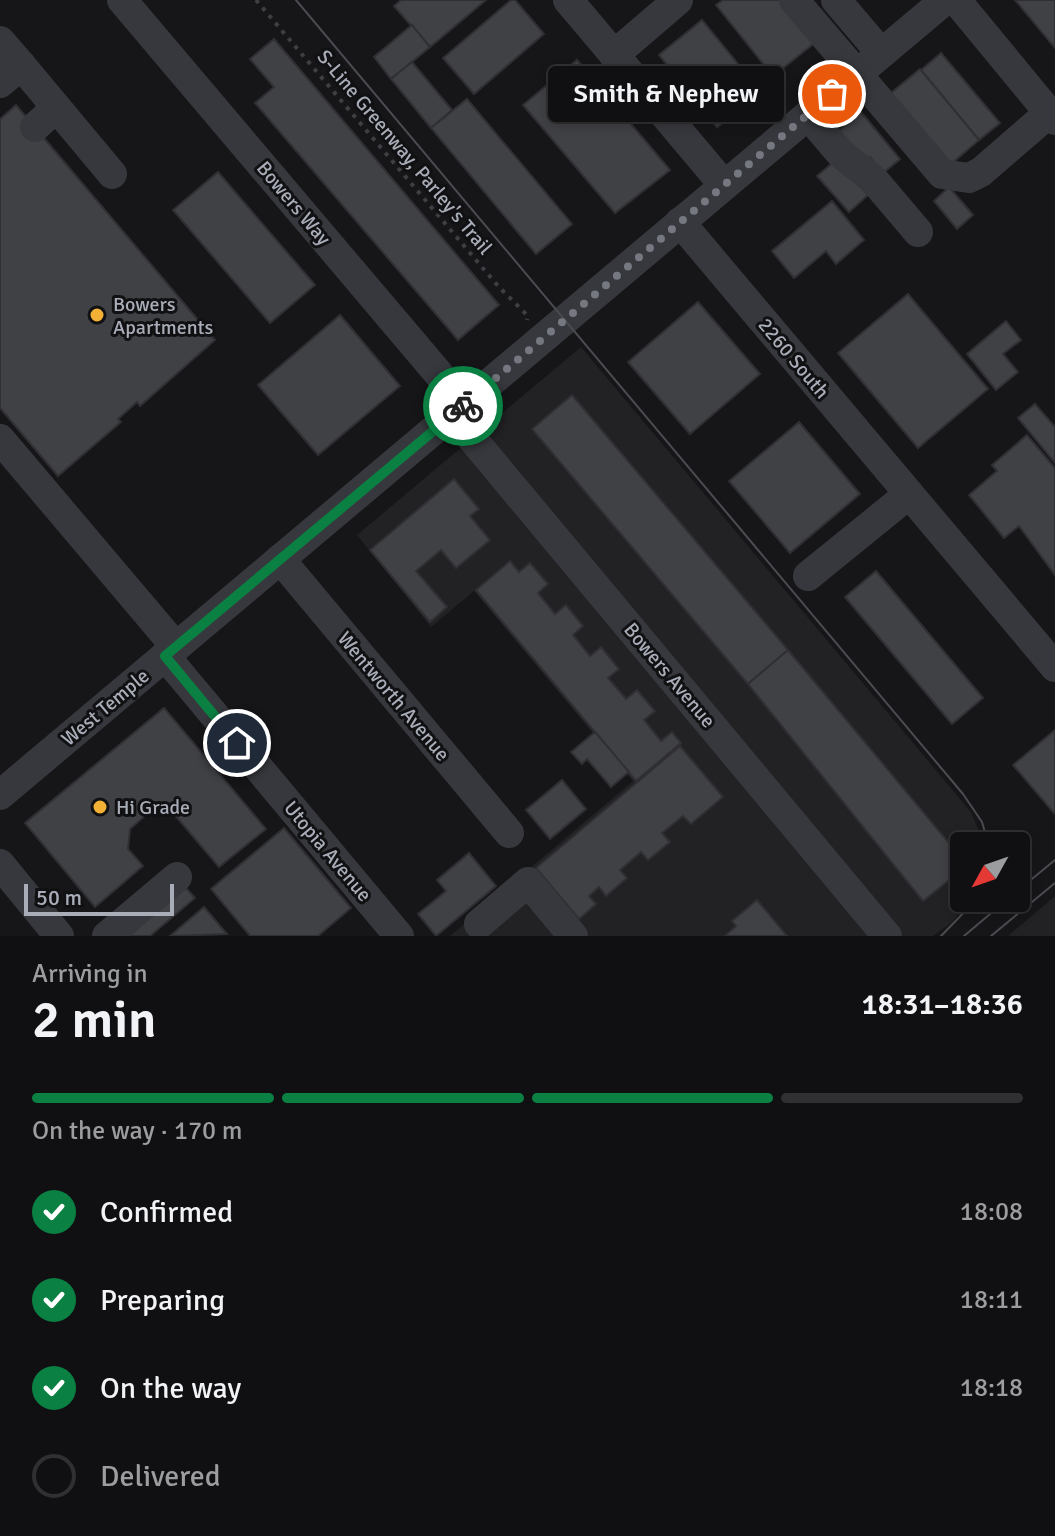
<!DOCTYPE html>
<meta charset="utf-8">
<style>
:root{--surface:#101012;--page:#19191b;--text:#f1f3f6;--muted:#9c9d9f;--line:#303032;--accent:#0b8043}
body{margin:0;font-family:Signika,sans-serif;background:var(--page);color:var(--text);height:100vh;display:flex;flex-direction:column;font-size:30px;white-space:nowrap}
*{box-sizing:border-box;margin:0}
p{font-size:26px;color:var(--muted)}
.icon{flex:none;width:44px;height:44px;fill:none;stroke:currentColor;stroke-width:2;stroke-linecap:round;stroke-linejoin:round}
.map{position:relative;height:936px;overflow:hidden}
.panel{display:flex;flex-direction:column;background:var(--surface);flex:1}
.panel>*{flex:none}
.needle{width:52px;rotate:230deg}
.fabs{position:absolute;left:950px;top:832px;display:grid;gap:16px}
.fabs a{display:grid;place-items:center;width:80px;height:80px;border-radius:8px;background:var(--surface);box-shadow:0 4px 12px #0003,0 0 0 2px var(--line);font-size:40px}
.scale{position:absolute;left:24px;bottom:20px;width:150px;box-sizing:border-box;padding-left:8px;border:4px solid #a8adb8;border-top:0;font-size:22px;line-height:28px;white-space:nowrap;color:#a8adb8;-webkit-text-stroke:6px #111113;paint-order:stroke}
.pin{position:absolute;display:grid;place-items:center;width:68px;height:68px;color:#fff;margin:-34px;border:4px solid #fff;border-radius:50%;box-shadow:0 2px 8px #0007}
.courier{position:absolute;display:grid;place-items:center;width:80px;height:80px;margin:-40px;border:6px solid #0b8043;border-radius:50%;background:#fff;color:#222;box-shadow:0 2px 10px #0007}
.bubble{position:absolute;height:56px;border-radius:8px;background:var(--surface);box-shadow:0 4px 12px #0003,0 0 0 2px var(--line);font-size:26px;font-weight:600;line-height:56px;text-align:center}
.head em{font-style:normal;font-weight:600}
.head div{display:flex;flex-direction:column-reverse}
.head{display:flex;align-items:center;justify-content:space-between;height:136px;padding:0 32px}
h1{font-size:52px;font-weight:600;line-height:60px}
.bar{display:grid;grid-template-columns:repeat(4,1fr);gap:12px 8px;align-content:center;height:96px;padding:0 32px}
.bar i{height:10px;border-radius:6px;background:var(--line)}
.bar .on{background:var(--accent)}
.bar p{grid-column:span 4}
ol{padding:0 32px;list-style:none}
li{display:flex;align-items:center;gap:24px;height:88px}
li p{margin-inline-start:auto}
li .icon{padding:8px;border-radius:50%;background:var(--accent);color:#fff;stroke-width:4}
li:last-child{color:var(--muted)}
li i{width:44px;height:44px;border:4px solid var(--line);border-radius:50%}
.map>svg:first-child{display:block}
.built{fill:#222225}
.building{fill:#404145;stroke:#303034;stroke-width:2}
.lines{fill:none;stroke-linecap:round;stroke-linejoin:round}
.path{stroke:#3d3f44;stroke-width:4;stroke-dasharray:4 6;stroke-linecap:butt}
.minor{stroke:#37383d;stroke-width:30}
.tram{stroke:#4a4c52;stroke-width:2}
.done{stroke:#757880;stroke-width:8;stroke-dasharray:0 14.4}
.route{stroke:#0b8043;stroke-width:10}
.poi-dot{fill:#f2b134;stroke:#111113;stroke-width:3}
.labels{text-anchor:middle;stroke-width:6;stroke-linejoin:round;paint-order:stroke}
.street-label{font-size:20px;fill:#a8adb8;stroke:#111113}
.poi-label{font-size:20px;fill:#a8adb8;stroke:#111113;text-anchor:start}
</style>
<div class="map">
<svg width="1055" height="936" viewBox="0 0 1055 936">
<rect width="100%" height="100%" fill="#161618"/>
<g class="built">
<polygon points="581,347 971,812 985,846 964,846 964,898 972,898 951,923 933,936 450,936 633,781 474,591 431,627 357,535"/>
<polygon points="1055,896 1055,936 1008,936"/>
</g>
<g class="building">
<polygon points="401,0 486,0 430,47 394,6"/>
<polygon points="511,0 515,0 544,34 474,94 443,58"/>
<polygon points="723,0 784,0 817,41 773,76 716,5"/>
<polygon points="1015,0 1055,0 1055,48"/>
<polygon points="702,20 761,92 717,127 659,55"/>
<polygon points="412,25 430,47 391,79 374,57"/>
<polygon points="274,39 499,305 458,340 255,103 274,87 250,59"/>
<polygon points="941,53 1000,123 979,140 921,70"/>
<polygon points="577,60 670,170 615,213 523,105"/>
<polygon points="412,62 452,110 431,128 391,79"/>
<polygon points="920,69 979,140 951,164 891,93"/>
<polygon points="467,99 572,224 536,254 431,128"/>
<polygon points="16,105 215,340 140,406 137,402 118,419 121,422 58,476 0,408 0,119"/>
<polygon points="861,112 900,159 883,173 870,157 862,163 836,133"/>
<polygon points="837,159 868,195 849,212 817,176"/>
<polygon points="218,172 315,285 270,323 173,210"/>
<polygon points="949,187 973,215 957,229 934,201"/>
<polygon points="832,201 864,240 836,264 826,251 794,278 772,251"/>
<polygon points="908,294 988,389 918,448 838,353"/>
<polygon points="698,302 760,374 690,434 628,362"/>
<polygon points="340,315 400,386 318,455 258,385"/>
<polygon points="1006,321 1021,340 1003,354 1018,372 996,390 967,354"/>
<polygon points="572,395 788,650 748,684 532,429"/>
<polygon points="1035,404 1055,427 1055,463 1018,418"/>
<polygon points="799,422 860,494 790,553 729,481"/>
<polygon points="1027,435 1055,468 1055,575 1019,526 1004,538 969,495 997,471 992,465"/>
<polygon points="454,479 479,509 470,516 490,540 456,568 441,550 416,571 447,607 430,622 370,550"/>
<polygon points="510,561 519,572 530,563 548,584 538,593 555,614 566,605 583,626 573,635 590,656 601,647 619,669 608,678 626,699 637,690 655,711 644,720 661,741 672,732 681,743 636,781 476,590"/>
<polygon points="876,571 983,698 952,724 845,597"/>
<polygon points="788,650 964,861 964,868 923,901 748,684"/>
<polygon points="164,708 266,829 219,867 168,807 156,806 130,829 128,849 143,866 95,907 25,823"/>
<polygon points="1055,730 1055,813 1054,813 1013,765"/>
<polygon points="595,732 629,772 611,787 587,759 582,764 571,752"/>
<polygon points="680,746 723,797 691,824 683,816 662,833 670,842 648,860 641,852 620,870 627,878 606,896 599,887 589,896 596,904 579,919 536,868"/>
<polygon points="562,780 586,809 550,839 526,810"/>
<polygon points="284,828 351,908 318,936 250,936 211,889"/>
<polygon points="469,853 496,886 436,936 418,914 446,891 437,880"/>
<polygon points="186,888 195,898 150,936 127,936"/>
<polygon points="757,900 787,936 725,936 736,926 732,921"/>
<polygon points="204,907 227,934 170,936"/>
</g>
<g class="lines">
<polyline class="path" points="256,0 498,286 528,316 527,320"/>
<g class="minor">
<polyline points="122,0 443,379 470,436 887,936"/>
<polyline points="568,0 724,185"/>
<polyline points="794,0 942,174 969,178 981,172 1049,113"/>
<polyline points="836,0 881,53"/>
<polyline points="956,0 1055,120"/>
<polyline points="0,41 21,65 0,83"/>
<polyline points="614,55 678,0"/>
<polyline points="21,65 112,174"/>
<polyline points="808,115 841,154 873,179 918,232"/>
<polyline points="35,127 56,108"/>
<polyline points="680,222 1055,667"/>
<polyline points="0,439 176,647"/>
<polyline points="280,559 509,833"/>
<polyline points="808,576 909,494"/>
<polyline points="165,656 399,936"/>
<polyline points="0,795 945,0"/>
<polyline points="0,864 59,936"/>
<polyline points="479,924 528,882 573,936"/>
<polyline points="107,936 177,877"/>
</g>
<g class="tram">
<polyline points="296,0 963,794 982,822 989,846"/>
<polyline points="1016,892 1055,860"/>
<polyline points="941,936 978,898"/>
<polyline points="964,936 1009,898"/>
<polyline points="991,936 1055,883"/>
</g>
</g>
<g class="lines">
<polyline class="done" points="463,406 832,94"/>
<polyline class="route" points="237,743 165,656 463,406"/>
</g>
<g class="poi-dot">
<circle cx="97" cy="315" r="8"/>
<circle cx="100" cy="807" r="8"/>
</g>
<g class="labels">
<g class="street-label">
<text transform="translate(405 152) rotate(50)" y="7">S-Line Greenway, Parley's Trail</text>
<text transform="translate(294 203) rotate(50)" y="7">Bowers Way</text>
<text transform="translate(794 358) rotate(50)" y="7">2260 South</text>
<text transform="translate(670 675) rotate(50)" y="7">Bowers Avenue</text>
<text transform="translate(394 696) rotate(50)" y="7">Wentworth Avenue</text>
<text transform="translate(105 707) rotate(-40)" y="7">West Temple</text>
<text transform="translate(328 851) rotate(50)" y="7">Utopia Avenue</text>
</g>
<g class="poi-label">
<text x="113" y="311">Bowers<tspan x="113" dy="23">Apartments</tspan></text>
<text x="116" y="814">Hi Grade</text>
</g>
</g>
</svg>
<div class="fabs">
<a><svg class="needle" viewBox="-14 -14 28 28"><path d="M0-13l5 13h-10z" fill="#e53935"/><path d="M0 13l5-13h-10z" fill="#9c9d9f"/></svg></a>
</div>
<div class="scale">50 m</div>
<div class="pin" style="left:832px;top:94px;background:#ea580c"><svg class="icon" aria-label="bag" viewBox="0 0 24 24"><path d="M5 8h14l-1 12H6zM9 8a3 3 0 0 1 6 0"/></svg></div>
<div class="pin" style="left:237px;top:743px;background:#1f2937"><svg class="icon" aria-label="home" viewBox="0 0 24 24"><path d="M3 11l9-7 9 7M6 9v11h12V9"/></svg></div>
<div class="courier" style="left:463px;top:406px"><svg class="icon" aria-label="bike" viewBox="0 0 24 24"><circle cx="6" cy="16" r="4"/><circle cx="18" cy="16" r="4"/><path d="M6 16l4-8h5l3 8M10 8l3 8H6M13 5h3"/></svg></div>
<div class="bubble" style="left:548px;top:66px;width:236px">Smith &amp; Nephew</div>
</div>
<section class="panel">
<div class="head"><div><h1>2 min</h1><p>Arriving in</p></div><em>18:31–18:36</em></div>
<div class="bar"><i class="on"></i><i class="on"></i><i class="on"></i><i></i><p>On the way · 170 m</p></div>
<ol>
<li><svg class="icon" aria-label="check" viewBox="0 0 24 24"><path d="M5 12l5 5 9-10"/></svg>Confirmed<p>18:08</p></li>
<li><svg class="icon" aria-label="check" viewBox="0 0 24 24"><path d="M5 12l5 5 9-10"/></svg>Preparing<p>18:11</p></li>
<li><svg class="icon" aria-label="check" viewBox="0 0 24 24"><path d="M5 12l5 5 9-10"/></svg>On the way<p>18:18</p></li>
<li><i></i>Delivered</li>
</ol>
</section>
